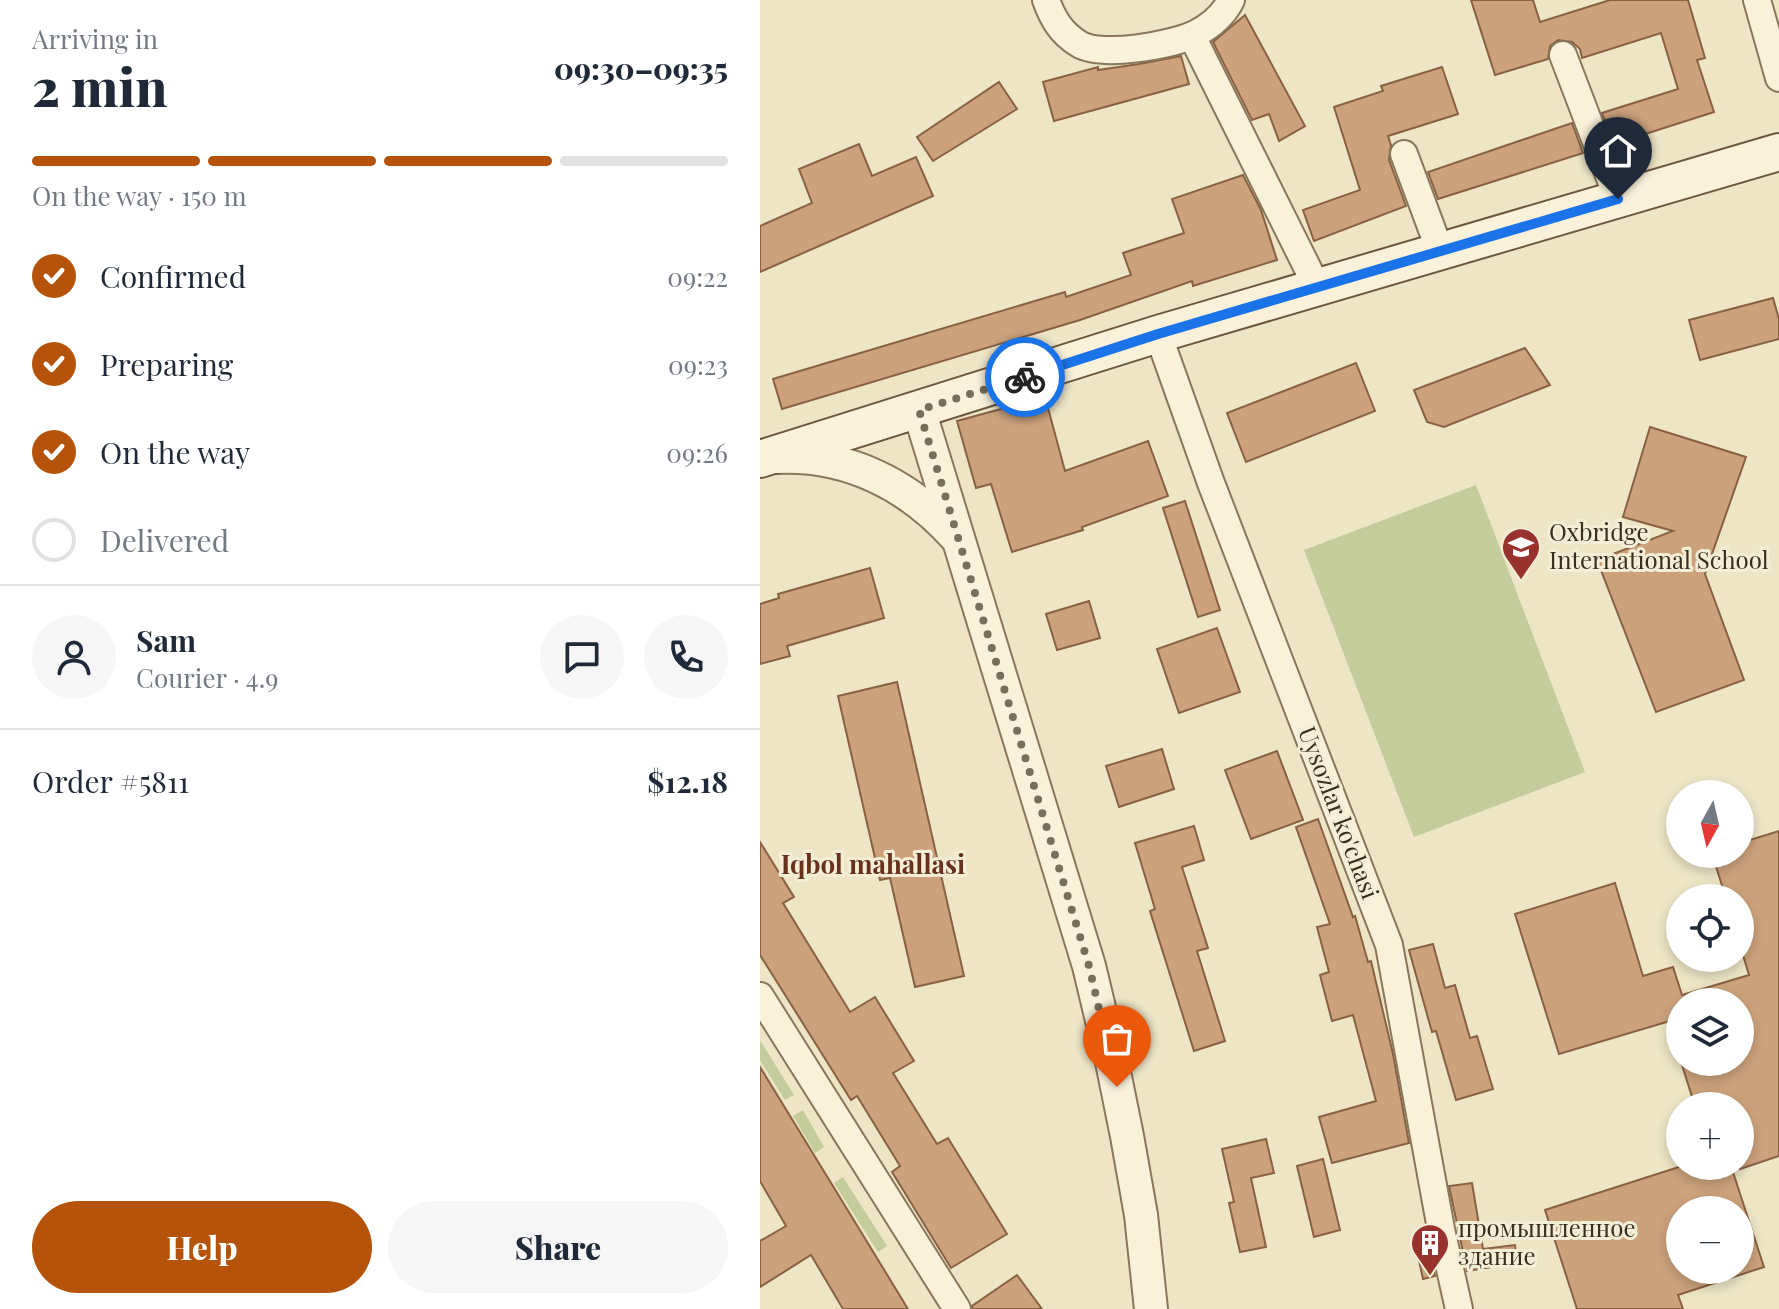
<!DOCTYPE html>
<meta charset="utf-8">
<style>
:root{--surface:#fff;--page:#f6f6f7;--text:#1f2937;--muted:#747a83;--line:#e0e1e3;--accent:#b45309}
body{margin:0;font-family:"Playfair Display",serif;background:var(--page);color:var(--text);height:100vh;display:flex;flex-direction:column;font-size:30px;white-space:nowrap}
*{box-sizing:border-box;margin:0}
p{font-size:26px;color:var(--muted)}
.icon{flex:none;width:44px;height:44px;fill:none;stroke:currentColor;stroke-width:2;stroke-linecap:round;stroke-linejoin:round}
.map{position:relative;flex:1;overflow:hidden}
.drawer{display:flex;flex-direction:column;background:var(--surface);width:760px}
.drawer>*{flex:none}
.needle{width:52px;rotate:188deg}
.buttons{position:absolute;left:906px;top:780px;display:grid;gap:16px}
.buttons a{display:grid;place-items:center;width:88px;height:88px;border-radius:50%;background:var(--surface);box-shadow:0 4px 12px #0003;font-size:40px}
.pin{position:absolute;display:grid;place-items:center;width:68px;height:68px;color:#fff;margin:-82px -34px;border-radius:50% 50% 50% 0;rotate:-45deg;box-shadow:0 0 8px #0007}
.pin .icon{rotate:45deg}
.courier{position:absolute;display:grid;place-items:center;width:80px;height:80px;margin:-40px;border:6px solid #1a73e8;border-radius:50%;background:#fff;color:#222;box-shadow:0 2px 10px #0007}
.head em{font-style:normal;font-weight:800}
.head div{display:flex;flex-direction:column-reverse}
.head{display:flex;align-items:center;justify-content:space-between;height:136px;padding:0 32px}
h1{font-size:52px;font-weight:800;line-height:60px}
.bar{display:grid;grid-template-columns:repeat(4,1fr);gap:12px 8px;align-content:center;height:96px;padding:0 32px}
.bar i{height:10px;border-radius:6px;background:var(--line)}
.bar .active{background:var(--accent)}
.bar p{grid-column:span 4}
.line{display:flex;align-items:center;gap:20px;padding:0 32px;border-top:2px solid var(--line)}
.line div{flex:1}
.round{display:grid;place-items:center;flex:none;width:84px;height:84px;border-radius:42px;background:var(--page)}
ol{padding:0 32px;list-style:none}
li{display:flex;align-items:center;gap:24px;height:88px}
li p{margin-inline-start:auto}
li .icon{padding:8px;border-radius:50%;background:var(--accent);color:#fff;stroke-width:4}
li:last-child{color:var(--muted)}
li i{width:44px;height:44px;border:4px solid var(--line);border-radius:50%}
.primary-button{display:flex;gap:16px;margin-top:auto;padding:16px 32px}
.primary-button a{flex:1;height:92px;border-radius:48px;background:var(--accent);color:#fff;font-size:32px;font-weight:800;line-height:92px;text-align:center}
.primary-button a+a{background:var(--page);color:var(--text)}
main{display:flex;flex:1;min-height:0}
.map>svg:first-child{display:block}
.green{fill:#c3cc9a}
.building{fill:#cca27d;stroke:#886242;stroke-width:2;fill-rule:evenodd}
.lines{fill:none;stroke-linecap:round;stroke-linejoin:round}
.minor-casing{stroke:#89775c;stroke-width:30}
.tertiary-casing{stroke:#89775c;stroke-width:36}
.secondary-casing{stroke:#6b583f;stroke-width:40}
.minor{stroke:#f9f1da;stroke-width:26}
.tertiary{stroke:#f9f1da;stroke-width:32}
.secondary{stroke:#f9f1da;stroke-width:36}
.done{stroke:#796e59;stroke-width:8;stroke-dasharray:0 14.4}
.route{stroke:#1a73e8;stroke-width:10}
.labels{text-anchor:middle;stroke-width:6;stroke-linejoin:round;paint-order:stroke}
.poi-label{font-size:24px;fill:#3a2e1f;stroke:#f5eed6;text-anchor:start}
.street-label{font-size:24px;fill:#3a2e1f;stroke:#f5eed6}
.neighbourhood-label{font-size:26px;font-weight:bold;fill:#66321f;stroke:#f5eed6}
</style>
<main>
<section class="drawer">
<div class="head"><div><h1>2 min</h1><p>Arriving in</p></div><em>09:30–09:35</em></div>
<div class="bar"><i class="active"></i><i class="active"></i><i class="active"></i><i></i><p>On the way · 150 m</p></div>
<ol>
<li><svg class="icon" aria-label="check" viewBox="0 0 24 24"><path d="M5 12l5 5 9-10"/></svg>Confirmed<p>09:22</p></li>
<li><svg class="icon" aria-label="check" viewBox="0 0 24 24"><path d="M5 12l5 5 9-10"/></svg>Preparing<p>09:23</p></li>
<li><svg class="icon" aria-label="check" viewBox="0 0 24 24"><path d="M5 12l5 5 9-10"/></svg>On the way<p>09:26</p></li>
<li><i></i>Delivered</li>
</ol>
<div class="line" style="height:144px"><a class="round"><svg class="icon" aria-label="person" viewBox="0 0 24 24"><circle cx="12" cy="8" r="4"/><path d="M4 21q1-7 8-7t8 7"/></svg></a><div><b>Sam</b><p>Courier · 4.9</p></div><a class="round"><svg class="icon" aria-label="chat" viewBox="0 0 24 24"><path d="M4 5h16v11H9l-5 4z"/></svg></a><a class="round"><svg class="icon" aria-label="phone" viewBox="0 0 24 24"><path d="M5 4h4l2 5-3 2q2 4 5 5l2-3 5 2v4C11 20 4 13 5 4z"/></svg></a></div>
<div class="line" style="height:104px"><div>Order #5811</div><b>$12.18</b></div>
<div class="primary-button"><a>Help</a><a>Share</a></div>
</section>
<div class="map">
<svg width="1019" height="1309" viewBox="0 0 1019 1309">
<rect width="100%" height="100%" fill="#eee5c6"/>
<g class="green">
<polygon points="716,485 825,772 654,837 544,550"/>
<polygon points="0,1040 34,1095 25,1100 0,1060"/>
<polygon points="43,1110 64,1147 55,1153 33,1116"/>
<polygon points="83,1177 127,1246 118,1252 74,1183"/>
</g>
<g class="building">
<polygon points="711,0 773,0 780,22 850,0 928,0 945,58 937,60 954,112 854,144 842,113 918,89 901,33 822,58 820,49 812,42 798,40 790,46 788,59 735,75"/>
<polygon points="485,15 545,126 519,141 509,114 492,120 453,42"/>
<polygon points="421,56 429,84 294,121 283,82 338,67 338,70 379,64"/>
<polygon points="682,67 698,114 628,136 631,145 629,160 646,206 554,241 543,210 600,190 574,107 623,91 621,86"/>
<polygon points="239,82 257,109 173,161 157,137"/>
<polygon points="812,123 823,153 678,199 668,172"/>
<polygon points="99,144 112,176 156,157 173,196 0,272 0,226 52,203 39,169"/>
<polygon points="483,175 501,210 517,260 433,286 432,281 320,320 22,409 13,379 305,292 306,297 371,275 363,253 424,233 412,199"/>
<polygon points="1013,298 1019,319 1019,339 940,360 929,320"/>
<polygon points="765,348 790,385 684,427 667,422 654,390"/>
<polygon points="596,363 615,411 486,462 467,413"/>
<polygon points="285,397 305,471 388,441 408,496 322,527 323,530 252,552 231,484 216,488 197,421"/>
<polygon points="890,427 986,457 945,574 984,680 896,712 837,560 913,531 863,517"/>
<polygon points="425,501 460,610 438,617 403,508"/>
<polygon points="110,568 124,618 27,646 30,656 0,664 0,604 19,598 18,594"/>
<polygon points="329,601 340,638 297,650 286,614"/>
<polygon points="457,628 480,692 419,713 397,649"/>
<polygon points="137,682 204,976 155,987 130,878 120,880 78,696"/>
<polygon points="402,749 414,789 359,807 346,766"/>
<polygon points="517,751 543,820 491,839 465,770"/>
<polygon points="558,819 593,917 595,916 608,962 611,961 633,1054 649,1143 572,1163 559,1117 616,1101 593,1015 572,1021 560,975 569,972 557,927 570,924 536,827"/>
<polygon points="434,826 444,860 422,867 448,948 437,951 465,1041 434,1051 390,911 395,909 375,843"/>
<polygon points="1019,831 1019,1156 980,1169 980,1106 935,1106 921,1062 980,1062 980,1002 920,1002 920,1018 799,1054 755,914 855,883 883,976 913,967 922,995 989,975 980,945 980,898 966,898 952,854 980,854 980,843"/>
<polygon points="0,842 34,897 23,903 90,1012 115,997 154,1061 133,1073 177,1144 188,1138 247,1234 191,1268 132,1172 140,1166 97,1096 91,1100 0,955"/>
<polygon points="673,944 685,988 695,985 710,1038 717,1036 733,1089 696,1100 676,1031 672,1032 649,950"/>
<polygon points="0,1067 98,1227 148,1309 83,1309 51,1255 0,1287 0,1241 26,1226 0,1181"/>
<polygon points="506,1139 514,1173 491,1178 506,1247 480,1252 469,1203 474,1202 462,1149"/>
<polygon points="563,1159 580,1230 554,1237 537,1166"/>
<path d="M922,1166H971L1004,1267L918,1295L923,1309H817L785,1210ZM920,1210H980V1270H920Z"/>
<polygon points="712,1183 723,1249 755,1245 757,1263 707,1271 689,1186"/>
<polygon points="670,1254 675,1276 663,1279 658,1256"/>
<polygon points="257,1275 282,1309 213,1309 212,1306"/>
</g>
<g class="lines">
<g class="minor-casing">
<g id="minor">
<path d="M286,0C293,19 301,33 319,44C342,58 412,45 435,34C451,26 463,16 471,0"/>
<polyline points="997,0 1019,78"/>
<polyline points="432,36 557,287"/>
<polyline points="803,55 858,199"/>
<polyline points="644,154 680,251"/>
<polyline points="398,334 451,483 629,945 681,1229 699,1309"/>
<polyline points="0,996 197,1309"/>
</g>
</g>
<g class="tertiary-casing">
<g id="tertiary">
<polyline points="159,410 329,966 352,1062 367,1136 381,1215 391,1309"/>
<path d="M18,457C88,454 149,485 195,536"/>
</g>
</g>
<g class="secondary-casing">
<polyline id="secondary" points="0,459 398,334 1019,152"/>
</g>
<use href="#minor" class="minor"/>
<use href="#tertiary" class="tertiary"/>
<use href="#secondary" class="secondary"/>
</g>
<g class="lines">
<polyline class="done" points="265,377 159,410 329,966 357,1087"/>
<polyline class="route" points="265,377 398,334 858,199"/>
</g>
<defs>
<g id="school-pin" transform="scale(2)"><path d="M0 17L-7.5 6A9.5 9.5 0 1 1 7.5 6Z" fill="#98322c" stroke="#f5eed6"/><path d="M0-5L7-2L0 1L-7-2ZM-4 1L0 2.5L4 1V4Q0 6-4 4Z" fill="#fff"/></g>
<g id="building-pin" transform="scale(2)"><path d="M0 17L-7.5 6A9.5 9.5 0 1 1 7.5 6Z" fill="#98322c" stroke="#f5eed6"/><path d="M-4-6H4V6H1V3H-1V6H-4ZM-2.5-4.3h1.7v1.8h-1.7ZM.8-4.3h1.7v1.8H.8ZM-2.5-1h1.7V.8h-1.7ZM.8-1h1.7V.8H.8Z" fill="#fff"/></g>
</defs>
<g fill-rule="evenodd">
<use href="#school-pin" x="761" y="547"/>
<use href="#building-pin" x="670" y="1243"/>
</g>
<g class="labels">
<g class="poi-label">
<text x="789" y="541">Oxbridge<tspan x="789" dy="28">International School</tspan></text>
<text x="698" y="1237">промышленное<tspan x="698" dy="28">здание</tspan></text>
</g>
<g class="street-label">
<text transform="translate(578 813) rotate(69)" y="8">Uysozlar ko'chasi</text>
</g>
<g class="neighbourhood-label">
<text x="113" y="874">Iqbol mahallasi</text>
</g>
</g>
</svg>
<div class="buttons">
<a><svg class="needle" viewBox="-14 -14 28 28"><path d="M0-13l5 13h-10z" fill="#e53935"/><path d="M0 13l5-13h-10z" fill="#747a83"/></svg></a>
<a><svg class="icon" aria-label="locate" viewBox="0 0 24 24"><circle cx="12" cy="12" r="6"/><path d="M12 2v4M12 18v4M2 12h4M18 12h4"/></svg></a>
<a><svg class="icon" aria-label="layers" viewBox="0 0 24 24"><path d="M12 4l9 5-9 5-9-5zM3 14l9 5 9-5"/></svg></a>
<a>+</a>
<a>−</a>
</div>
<div class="pin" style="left:357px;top:1087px;background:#ea580c"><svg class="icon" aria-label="bag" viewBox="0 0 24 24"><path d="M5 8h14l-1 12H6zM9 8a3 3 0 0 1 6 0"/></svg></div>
<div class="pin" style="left:858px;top:199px;background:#1f2937"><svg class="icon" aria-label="home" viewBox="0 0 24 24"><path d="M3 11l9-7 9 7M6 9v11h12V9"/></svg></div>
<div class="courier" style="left:265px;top:377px"><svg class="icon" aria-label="bike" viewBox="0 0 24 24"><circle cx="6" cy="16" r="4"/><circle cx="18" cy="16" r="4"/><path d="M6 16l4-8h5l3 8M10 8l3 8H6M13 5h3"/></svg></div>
</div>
</main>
